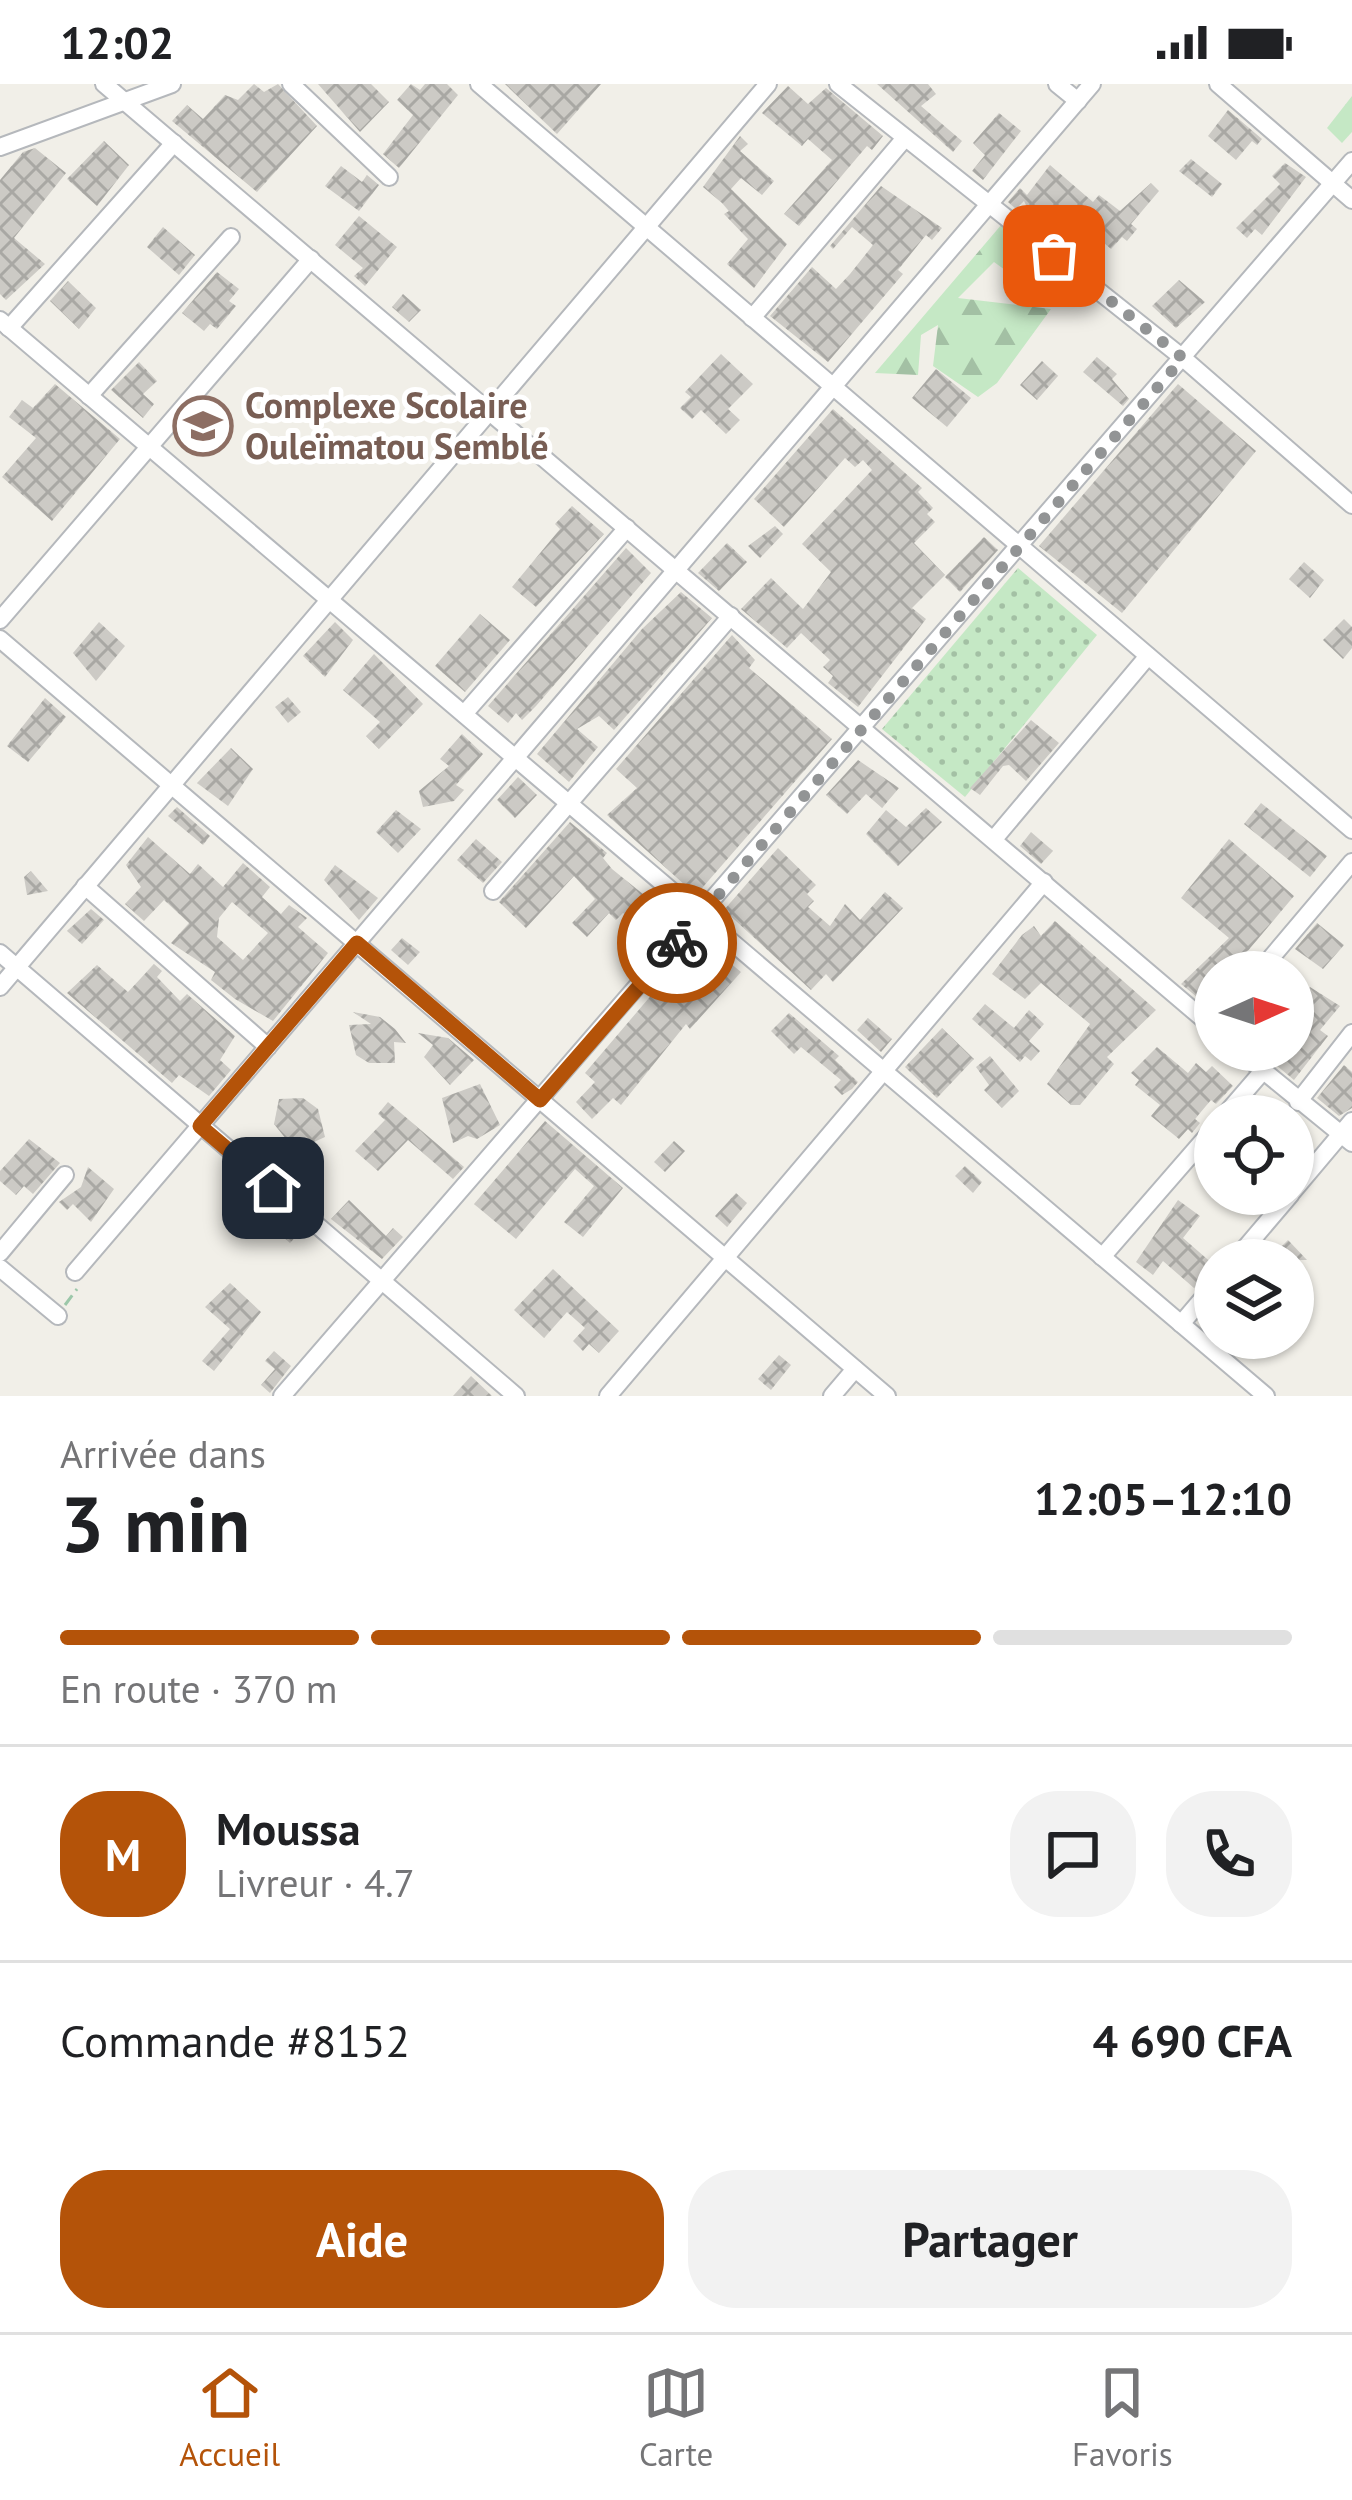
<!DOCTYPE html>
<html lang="fr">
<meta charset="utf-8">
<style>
:root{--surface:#fff;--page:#f2f2f2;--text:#202124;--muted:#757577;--line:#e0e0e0;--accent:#b45309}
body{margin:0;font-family:"PT Sans",sans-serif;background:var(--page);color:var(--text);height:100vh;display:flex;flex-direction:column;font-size:45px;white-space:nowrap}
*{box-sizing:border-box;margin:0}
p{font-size:39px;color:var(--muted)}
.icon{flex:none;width:66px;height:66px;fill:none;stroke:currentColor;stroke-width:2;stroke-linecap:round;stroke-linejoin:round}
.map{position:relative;height:1312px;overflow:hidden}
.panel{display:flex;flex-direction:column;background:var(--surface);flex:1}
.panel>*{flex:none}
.needle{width:78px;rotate:87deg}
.fabs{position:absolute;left:1194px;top:867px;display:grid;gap:24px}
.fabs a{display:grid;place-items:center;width:120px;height:120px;border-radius:50%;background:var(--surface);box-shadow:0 3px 9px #0004;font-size:60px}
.pin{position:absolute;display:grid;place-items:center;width:102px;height:102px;color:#fff;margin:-51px;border-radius:24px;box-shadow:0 6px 18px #0006}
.courier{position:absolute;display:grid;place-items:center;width:120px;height:120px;margin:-60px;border:9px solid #b45309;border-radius:50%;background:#fff;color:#222;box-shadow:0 3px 15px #0007}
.overview em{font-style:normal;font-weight:600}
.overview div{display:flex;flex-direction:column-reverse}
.overview{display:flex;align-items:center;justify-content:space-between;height:204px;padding:0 60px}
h1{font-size:78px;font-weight:600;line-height:90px}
.bar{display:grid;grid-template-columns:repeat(4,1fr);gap:18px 12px;align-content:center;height:144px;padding:0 60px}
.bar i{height:15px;border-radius:9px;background:var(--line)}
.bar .on{background:var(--accent)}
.bar p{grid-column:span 4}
.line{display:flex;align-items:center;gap:30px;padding:0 60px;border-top:3px solid var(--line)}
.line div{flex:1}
.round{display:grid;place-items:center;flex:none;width:126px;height:126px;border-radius:48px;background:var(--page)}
.action{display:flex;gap:24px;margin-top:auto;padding:24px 60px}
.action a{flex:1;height:138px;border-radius:48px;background:var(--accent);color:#fff;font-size:48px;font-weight:600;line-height:138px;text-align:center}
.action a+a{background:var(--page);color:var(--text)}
.status{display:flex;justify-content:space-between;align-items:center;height:84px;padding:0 60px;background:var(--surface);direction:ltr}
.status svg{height:33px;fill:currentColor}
.menu{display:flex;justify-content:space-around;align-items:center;height:168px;border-top:3px solid var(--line);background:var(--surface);font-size:33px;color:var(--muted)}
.menu a{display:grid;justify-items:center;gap:6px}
.menu .on{color:var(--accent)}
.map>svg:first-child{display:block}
.grass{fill:url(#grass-dots)}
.forest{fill:url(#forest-firs)}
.building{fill:url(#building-cross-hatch);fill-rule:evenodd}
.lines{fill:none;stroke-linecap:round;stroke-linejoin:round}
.minor-casing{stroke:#b5b8bc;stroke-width:20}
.path{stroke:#9cc7a9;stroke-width:3;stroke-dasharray:12 6;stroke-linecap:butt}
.minor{stroke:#fff;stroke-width:16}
.done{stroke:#929495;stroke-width:12;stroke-dasharray:0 21.6}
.route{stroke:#b45309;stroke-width:15}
.labels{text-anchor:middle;stroke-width:10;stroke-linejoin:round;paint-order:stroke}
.education-label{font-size:36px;font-weight:bold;fill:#785e54;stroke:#fff;text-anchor:start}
</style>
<div class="status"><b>12:02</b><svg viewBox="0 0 49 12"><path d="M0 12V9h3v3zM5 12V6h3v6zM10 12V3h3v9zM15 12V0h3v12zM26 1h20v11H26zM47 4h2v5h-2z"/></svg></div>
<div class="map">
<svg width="1352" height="1312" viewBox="0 0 1352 1312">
<defs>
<pattern id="grass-dots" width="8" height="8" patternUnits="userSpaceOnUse" patternTransform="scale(3)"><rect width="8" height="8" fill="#c5e8c5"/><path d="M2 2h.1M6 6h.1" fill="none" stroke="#a3c0a4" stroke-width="1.8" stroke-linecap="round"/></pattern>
<pattern id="forest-firs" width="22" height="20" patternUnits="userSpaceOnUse" patternTransform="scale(3)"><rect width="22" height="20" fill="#c5e8c5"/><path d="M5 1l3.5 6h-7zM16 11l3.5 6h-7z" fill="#a3c0a4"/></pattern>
<pattern id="building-cross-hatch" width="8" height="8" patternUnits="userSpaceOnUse" patternTransform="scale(3)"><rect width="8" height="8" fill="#cccac5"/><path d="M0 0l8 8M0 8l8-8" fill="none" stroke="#a9a8a4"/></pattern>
</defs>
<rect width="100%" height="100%" fill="#f1efe8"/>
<polygon class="grass" points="1018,484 1097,551 965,713 882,645"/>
<g class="forest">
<polygon points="1352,12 1352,48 1342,59 1327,44"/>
<polygon points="1002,140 1080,213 1012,191 994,178 958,214 1051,225 997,299 978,313 933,282 938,241 921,251 918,291 875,289"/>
</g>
<g class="building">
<polygon points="254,0 264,8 278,0 317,42 257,108 172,37 187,21 203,35 225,11 238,16"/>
<polygon points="318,0 371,0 389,18 360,48"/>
<polygon points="411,0 420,6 425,0 447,0 458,11 399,84 383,70 413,31 397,16"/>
<polygon points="505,0 601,0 557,50"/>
<polygon points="877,0 928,0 936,10 921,22 962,57 953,68"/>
<polygon points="788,2 808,20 826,4 883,52 872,66 867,62 799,142 784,130 832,76 808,55 802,62 762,29"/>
<polygon points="1228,26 1262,55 1257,61 1252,57 1236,76 1208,52"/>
<polygon points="999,29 1021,47 983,96 972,87 985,71 973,59"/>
<polygon points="740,52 748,60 740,67 774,97 762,111 741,94 731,105 787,160 754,204 727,180 748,155 724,130 729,127 722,119 703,103"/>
<polygon points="104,57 129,81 97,122 67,95"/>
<polygon points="35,64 66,89 14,154 45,180 6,216 0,210 0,96 23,68"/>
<polygon points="1191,75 1222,100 1212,113 1179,87"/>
<polygon points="1285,79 1306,93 1262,151 1255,145 1247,154 1236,144 1280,100 1272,92"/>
<polygon points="1050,81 1093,118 1099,111 1120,127 1151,99 1159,107 1131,140 1137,145 1127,157 1122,153 1111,165 1088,145 1068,163 1033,136 1024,117 1016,125 1008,118 1020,104 1027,111"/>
<polygon points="341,82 362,98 367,91 379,101 359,127 325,102"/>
<polygon points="881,102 942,144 932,156 926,151 898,186 903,190 828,278 770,232 812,183 836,205 850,190 873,161 852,143 833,165 830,162"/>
<polygon points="359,132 397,163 365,202 354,192 363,184 335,161"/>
<polygon points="163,143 195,171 179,191 147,163"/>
<polygon points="217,188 239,205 229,217 236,222 217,245 210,240 204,247 182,229"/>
<polygon points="1179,196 1205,218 1176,244 1152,222"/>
<polygon points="68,197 96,224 79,245 50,217"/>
<polygon points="403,210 421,226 409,238 392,223"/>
<polygon points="721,270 753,300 728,325 740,336 726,350 701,326 692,335 680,324 691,313 685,308"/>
<polygon points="1097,273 1117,290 1112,295 1129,315 1123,322 1083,288"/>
<polygon points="1042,277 1058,292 1037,316 1020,301"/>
<polygon points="139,278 157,297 143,310 154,320 143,334 111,306"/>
<polygon points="936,285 971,314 947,343 912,314"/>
<polygon points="55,300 120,355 52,437 2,393 36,354 9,333 22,316 33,324"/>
<polygon points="1178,300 1256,367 1122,529 1039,462"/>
<polygon points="833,325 922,404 918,408 933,424 927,430 935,438 914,459 945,491 912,524 926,535 858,623 828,599 833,592 823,583 830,576 801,549 787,564 741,525 771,494 803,525 831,488 802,460 872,386 863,376 855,383 845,374 784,443 754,415"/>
<polygon points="572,422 604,450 536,523 512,503 560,445 555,440"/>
<polygon points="775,442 783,450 760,474 748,462"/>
<polygon points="984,453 998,466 960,508 945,493"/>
<polygon points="727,459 747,478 719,507 698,489"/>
<polygon points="626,464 651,489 536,622 522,636 516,629 508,639 488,622"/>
<polygon points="1304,478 1324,496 1310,514 1289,495"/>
<polygon points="681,508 712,534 614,646 599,632 577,645 598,663 569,698 537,670 642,545"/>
<polygon points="480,530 510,556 465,608 435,582"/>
<polygon points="1344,535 1352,543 1352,564 1343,575 1323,556"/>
<polygon points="99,538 125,562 96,597 73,569"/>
<polygon points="335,538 353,556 325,593 303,572"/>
<polygon points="732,551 755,576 749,584 832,655 696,811 607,731 637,704 616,685"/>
<polygon points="374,570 423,620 379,665 366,652 380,638 343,606"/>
<polygon points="288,613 301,628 288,639 275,623"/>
<polygon points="45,614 66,633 28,678 7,662"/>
<polygon points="1031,636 1059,659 1026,697 1009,681 1003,682 980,711 970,704"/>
<polygon points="462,650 483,670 456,701 464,706 454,717 423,723 419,707 449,682 440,675"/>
<polygon points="231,664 253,685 228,722 197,699"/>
<polygon points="858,676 899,704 882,724 866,710 847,730 826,711"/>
<polygon points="518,693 537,711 515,734 497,716"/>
<polygon points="1261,719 1327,772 1310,793 1244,740"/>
<polygon points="177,723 210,752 203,761 168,732"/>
<polygon points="926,724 942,738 898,782 866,750 886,726 906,743"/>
<polygon points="396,726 421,745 398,769 376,748"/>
<polygon points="570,738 607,769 603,774 612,785 675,836 656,847 623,829 616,836 609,829 587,853 572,839 595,815 574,792 526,844 499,818"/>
<polygon points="1031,748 1053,767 1041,780 1020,762"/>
<path d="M148,753L190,790L198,780L223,803L243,779L270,803L262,813L281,830L289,821L307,834L298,843L328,869L273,937L235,915L211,896L215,888L171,859L189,839L164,816L144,837L125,820L141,803L126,781ZM232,818L268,849L243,876L217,853L219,834Z"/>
<polygon points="476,755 502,778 483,799 457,776"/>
<polygon points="1229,755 1294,812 1230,888 1215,888 1213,926 1181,900 1229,854 1181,814"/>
<polygon points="778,764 816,801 807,810 814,817 808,823 830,842 845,820 860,836 885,808 903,824 833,898 826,890 811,906 724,826"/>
<polygon points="335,781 378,814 359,836 324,796"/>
<polygon points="31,787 48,807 27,811 24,793"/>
<polygon points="91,825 104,836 82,860 67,847"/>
<polygon points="1055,837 1156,926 1107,973 1114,980 1080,1021 1071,1021 1047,1000 1090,940 1041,899 1025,915 992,890 1022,851 1034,842 1041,852"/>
<polygon points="1317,839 1344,861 1323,885 1295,865"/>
<polygon points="402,854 420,868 408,881 391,866"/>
<polygon points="700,854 741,888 690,945 686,940 621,1021 613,1014 592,1035 576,1018 595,998 585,989"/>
<polygon points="154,880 162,887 157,893 180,917 187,910 235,952 220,976 231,986 209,1012 179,991 172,999 67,909 97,881 128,908"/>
<polygon points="1293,899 1305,909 1310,903 1340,922 1320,946 1328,952 1294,996 1276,981 1293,966 1301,947 1293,941"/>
<polygon points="985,920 1014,944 1029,926 1044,940 1029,957 1040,967 1031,977 1025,972 1020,978 972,935"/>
<polygon points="353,928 380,933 395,945 406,959 394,958 395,979 369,979 356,971 349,941 371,940"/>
<polygon points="789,929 839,972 835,976 858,998 852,1005 842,1011 834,1003 841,996 801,963 794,970 771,947"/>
<polygon points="868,934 892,955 881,968 857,946"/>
<polygon points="942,944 974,975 937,1014 905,983"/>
<polygon points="418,949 448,954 474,976 450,1001 424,973 433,961"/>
<polygon points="1157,963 1188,989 1196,979 1206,988 1212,982 1233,1002 1216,1020 1211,1016 1195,1035 1200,1039 1192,1049 1188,1045 1179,1055 1151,1032 1160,1021 1135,1001 1139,996 1131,989"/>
<polygon points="990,972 1019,1007 1002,1024 984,1006 989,1001 976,983"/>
<polygon points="1344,981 1352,988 1352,1024 1339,1032 1317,1014"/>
<polygon points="480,1000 500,1041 477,1055 468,1052 453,1059 442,1014"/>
<polygon points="303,1014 318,1025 325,1053 303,1063 290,1060 274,1040 279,1015"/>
<polygon points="388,1018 464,1083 453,1095 408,1056 378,1087 355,1067 385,1036 378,1030"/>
<polygon points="545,1037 623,1104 583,1153 564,1138 594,1102 575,1085 516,1155 474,1120"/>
<polygon points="29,1055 60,1079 33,1110 24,1102 16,1111 0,1097 0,1087"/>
<polygon points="674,1057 685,1067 665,1088 654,1078"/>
<polygon points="965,1082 982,1098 973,1109 955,1092"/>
<polygon points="88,1083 114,1105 91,1138 73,1120 67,1126 59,1118 81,1103"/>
<polygon points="736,1109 747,1119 727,1143 715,1132"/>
<polygon points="349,1116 386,1152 393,1144 403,1153 382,1175 331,1135"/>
<polygon points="1178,1116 1200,1132 1183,1154 1214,1181 1194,1204 1163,1177 1153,1191 1136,1178"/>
<polygon points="282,1133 300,1148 290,1159 273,1144"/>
<polygon points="1288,1156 1307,1176 1268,1176"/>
<polygon points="553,1185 619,1247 599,1269 589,1260 583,1267 573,1257 585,1244 567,1228 544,1254 514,1226"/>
<polygon points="230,1199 261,1228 214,1287 202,1277 230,1245 205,1223"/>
<polygon points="274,1267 291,1282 270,1309 261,1301 275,1285 265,1277"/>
<polygon points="779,1271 791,1281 771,1306 758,1295"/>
<polygon points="471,1292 492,1312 453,1312"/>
</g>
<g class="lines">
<g class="minor-casing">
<g id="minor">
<polyline points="104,0 1215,945"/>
<polyline points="291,0 389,93"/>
<polyline points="479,0 1352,746"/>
<polyline points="838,0 1183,274 1352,421"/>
<polyline points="1057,0 1078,17"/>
<polyline points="1218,0 1352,116"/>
<polyline points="0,63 172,0"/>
<polyline points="752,234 905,54"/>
<polyline points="0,236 1266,1312"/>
<polyline points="9,244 174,59"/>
<polyline points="89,312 231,153"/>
<polyline points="0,536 311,175"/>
<polyline points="0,555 887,1312"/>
<polyline points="464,630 627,444"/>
<polyline points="994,755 1148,572"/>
<polyline points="85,802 268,963"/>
<polyline points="493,807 731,532"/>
<polyline points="0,869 516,1312"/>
<polyline points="1259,888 1352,778"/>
<polyline points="0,903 768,0"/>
<polyline points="1238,966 1352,1059"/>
<polyline points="1298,1018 1352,949"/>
<polyline points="1224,1032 1262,988"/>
<polyline points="1293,1107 1352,1037"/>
<polyline points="0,1169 65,1091"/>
<polyline points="1102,1173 1215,1043"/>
<polyline points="1235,1176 1291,1110"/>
<polyline points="0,1184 58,1232"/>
<polyline points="75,1188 1092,0"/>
<polyline points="1181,1240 1215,1200"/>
<polyline points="282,1312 1352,77"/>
<polyline points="608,1312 1044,798"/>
<polyline points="832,1312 855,1285"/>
</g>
</g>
<polyline class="path" points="65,1221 77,1205"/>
<use href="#minor" class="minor"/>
</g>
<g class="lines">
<polyline class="done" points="677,859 1183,274 1054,172"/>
<polyline class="route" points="273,1104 200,1042 357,859 540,1016 677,859"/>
</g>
<defs>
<g id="school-ring" transform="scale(3)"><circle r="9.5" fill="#fff" stroke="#8d6e63" stroke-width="1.5"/><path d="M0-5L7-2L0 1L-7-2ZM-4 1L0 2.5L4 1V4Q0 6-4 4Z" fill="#8d6e63"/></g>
</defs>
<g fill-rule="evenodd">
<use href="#school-ring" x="203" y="342"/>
</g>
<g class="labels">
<g class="education-label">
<text x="245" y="334">Complexe Scolaire<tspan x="245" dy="41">Ouleïmatou Semblé</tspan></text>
</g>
</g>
</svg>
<div class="fabs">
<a><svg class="needle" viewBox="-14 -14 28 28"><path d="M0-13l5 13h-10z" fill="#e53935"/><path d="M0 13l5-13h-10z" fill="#757577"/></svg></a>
<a><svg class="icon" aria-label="locate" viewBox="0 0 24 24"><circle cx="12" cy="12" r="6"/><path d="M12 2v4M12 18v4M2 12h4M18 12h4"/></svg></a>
<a><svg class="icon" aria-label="layers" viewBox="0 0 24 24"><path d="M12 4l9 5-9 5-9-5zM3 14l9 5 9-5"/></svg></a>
</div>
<div class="pin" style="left:1054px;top:172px;background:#ea580c"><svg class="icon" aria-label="bag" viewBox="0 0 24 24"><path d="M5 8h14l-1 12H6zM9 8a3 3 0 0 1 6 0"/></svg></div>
<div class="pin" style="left:273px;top:1104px;background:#1f2937"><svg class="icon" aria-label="home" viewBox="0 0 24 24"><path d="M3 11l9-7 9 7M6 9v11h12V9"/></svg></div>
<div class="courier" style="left:677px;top:859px"><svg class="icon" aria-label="bike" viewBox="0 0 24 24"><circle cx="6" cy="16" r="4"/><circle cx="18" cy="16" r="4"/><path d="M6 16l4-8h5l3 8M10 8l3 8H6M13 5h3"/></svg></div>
</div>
<section class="panel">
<div class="overview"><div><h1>3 min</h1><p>Arrivée dans</p></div><em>12:05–12:10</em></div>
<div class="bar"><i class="on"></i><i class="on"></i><i class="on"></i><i></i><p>En route · 370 m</p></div>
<div class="line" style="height:216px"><b class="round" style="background:var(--accent);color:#fff">M</b><div><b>Moussa</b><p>Livreur · 4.7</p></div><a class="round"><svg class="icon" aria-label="chat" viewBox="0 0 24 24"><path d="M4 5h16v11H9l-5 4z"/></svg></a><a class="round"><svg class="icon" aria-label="phone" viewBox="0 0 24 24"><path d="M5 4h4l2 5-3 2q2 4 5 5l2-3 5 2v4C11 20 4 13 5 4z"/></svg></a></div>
<div class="line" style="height:156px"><div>Commande #8152</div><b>4 690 CFA</b></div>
<div class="action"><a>Aide</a><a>Partager</a></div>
</section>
<nav class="menu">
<a class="on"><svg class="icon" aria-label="home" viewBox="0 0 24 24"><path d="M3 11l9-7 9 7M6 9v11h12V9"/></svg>Accueil</a>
<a><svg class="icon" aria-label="map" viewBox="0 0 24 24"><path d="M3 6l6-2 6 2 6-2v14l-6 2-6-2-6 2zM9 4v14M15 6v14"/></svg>Carte</a>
<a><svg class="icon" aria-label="saved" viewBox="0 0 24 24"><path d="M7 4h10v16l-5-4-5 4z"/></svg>Favoris</a>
</nav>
